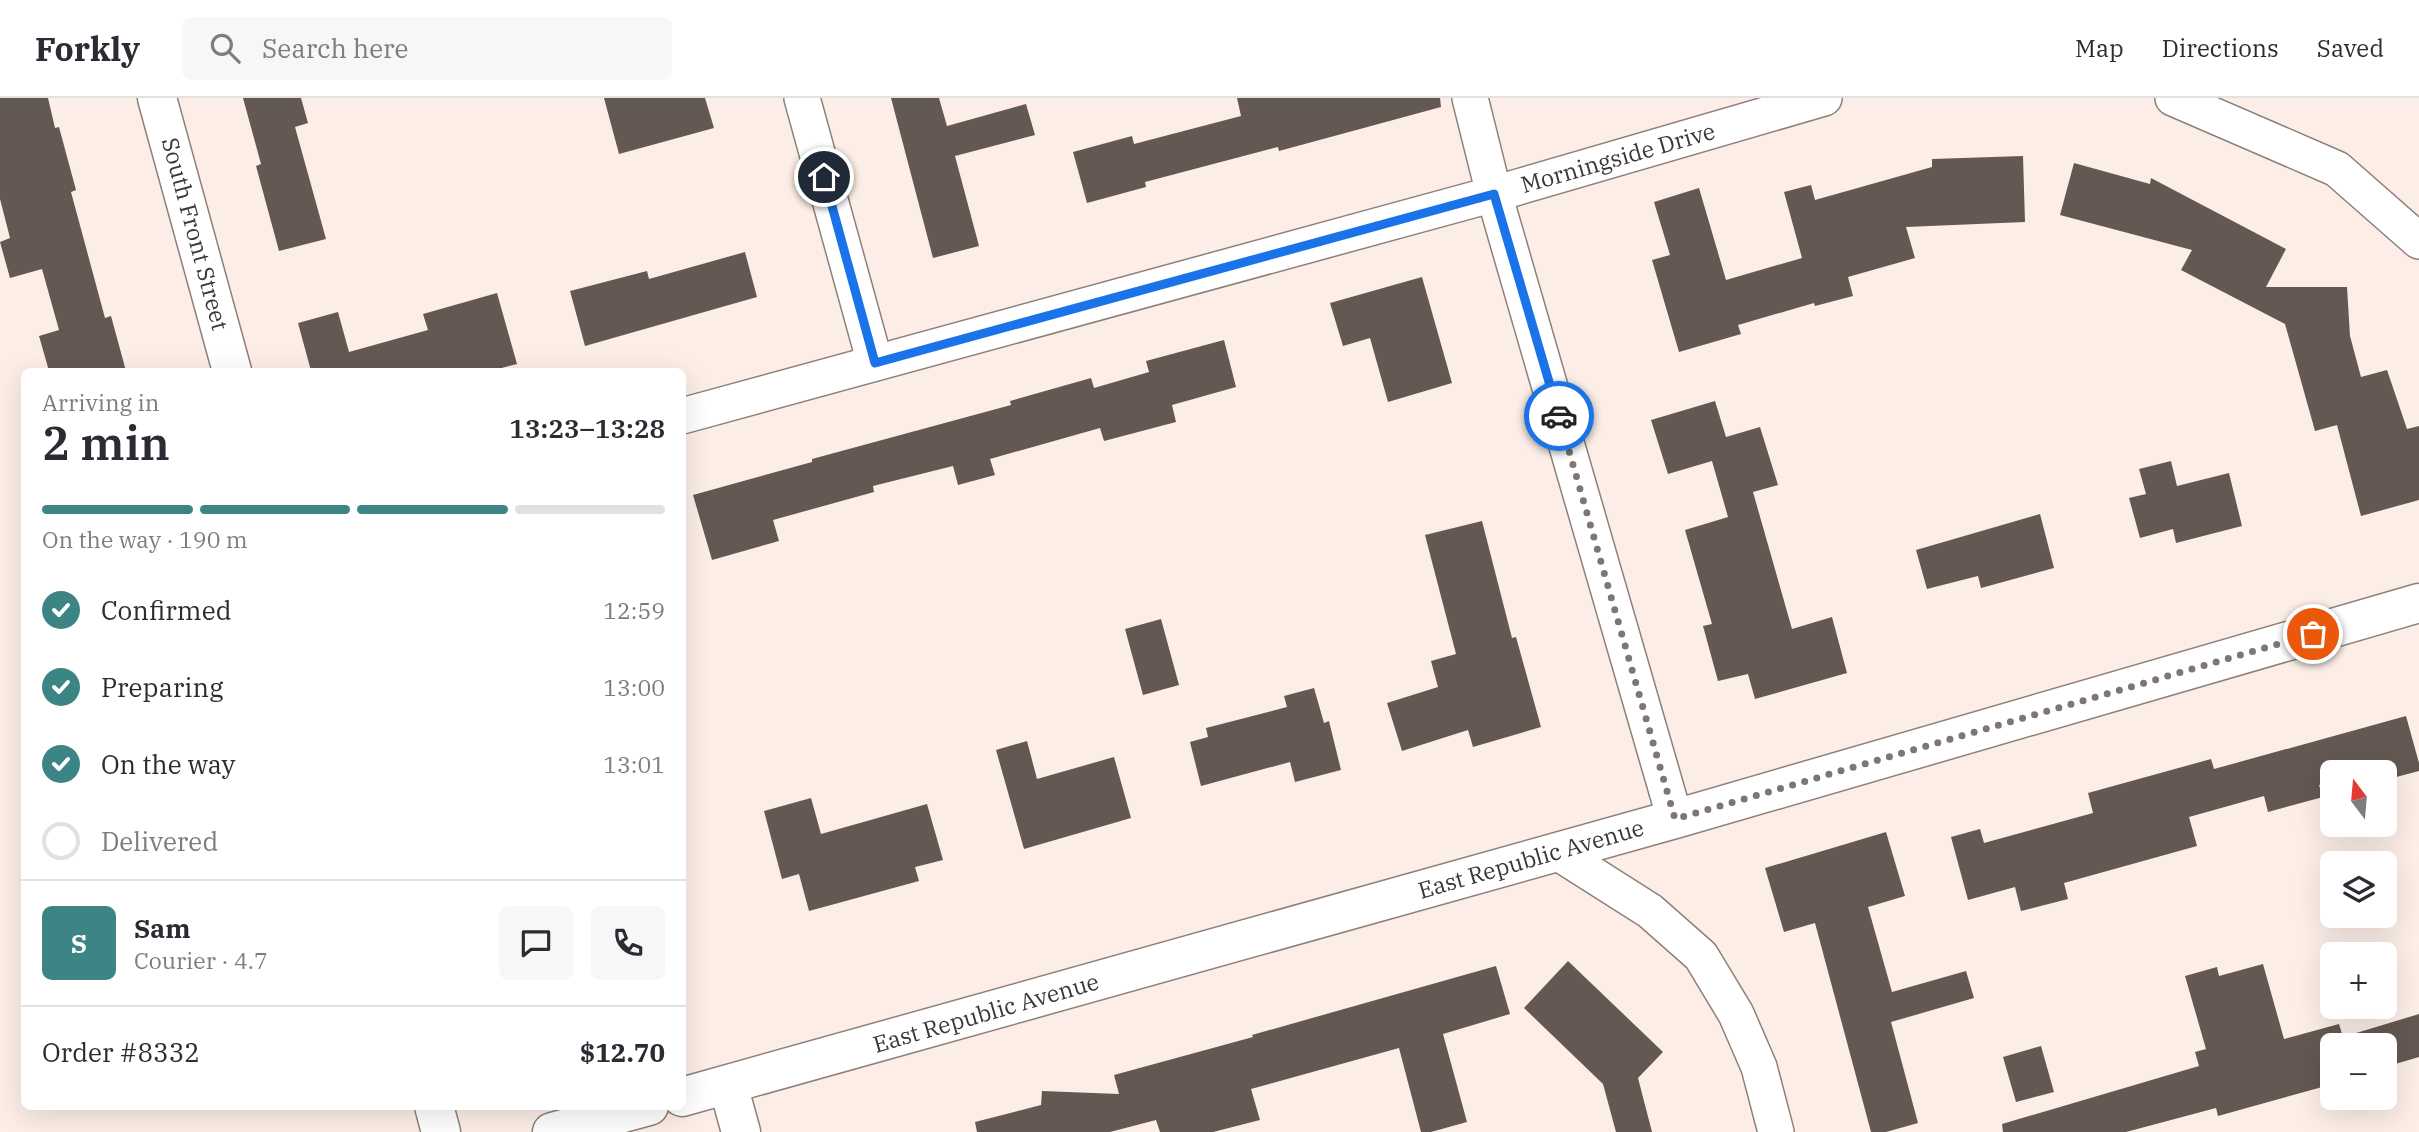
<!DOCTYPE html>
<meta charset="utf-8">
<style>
:root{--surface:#fff;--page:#f7f7f7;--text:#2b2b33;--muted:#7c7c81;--line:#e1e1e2;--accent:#3d8585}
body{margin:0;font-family:"IBM Plex Serif",serif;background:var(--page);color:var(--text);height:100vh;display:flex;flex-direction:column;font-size:26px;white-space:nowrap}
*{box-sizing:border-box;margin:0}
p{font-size:23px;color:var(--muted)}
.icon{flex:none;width:38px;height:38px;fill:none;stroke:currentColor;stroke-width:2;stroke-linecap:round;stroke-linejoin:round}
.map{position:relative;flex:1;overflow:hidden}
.panel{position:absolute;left:21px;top:270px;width:665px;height:742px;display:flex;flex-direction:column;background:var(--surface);border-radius:10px;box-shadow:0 7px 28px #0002}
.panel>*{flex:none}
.needle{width:46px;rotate:344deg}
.fabs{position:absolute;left:2320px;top:662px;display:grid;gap:14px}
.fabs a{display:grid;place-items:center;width:77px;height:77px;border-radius:10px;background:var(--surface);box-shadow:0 7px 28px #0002;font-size:35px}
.pin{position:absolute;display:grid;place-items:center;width:60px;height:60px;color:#fff;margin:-30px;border:4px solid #fff;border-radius:50%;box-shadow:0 2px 7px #0007}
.courier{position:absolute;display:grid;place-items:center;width:70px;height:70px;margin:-35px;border:5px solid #1a73e8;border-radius:50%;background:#fff;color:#222;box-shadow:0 2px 9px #0007}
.overview em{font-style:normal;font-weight:600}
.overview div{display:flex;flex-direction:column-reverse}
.overview{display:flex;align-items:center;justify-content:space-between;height:119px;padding:0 21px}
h1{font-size:46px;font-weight:600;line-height:52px}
.bar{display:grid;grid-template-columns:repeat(4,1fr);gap:10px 7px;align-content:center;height:84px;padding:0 21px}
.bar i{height:9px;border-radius:5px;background:var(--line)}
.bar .current{background:var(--accent)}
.bar p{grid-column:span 4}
.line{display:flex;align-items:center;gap:18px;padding:0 21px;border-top:2px solid var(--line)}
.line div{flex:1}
.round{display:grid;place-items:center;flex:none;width:74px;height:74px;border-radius:10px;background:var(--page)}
ol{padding:0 21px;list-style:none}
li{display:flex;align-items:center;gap:21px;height:77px}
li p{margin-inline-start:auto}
li .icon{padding:7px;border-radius:50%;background:var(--accent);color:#fff;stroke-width:4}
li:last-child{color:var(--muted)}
li i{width:38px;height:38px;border:4px solid var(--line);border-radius:50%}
header{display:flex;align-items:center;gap:42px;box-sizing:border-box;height:98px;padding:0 35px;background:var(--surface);border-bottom:2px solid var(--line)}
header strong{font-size:33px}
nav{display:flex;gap:38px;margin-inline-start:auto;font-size:24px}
.search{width:490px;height:63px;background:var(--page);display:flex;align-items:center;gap:18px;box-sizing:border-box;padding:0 24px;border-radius:10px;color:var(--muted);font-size:26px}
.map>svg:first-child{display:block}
.building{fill:#645852}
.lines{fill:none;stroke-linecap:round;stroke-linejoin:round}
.minor-casing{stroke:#8d807a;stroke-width:38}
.tertiary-casing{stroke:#8d807a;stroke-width:41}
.minor{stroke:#fff;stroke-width:35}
.tertiary{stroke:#fff;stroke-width:38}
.done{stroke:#7f7673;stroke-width:7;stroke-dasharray:0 12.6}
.route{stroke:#1a73e8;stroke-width:9}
.labels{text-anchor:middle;stroke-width:7;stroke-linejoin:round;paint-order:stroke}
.street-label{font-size:23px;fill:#3c3634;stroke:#fff}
</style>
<header>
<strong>Forkly</strong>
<div class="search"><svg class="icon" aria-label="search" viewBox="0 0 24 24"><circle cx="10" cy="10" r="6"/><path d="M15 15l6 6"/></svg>Search here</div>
<nav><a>Map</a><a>Directions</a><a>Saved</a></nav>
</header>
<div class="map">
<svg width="2419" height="1034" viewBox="0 0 2419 1034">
<rect width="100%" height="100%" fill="#fceee7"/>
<g class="building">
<polygon points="0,0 48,0 55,30 59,29 76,92 71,94 105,220 111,218 126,273 49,273 39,238 59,232 42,171 10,180 0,144 10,140 0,101"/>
<polygon points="243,0 301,0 308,25 295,29 326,141 279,153 256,68 261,66"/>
<polygon points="604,0 705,0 714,30 619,56"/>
<polygon points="891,0 939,0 947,28 1026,6 1035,37 955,58 979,148 933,160"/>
<polygon points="1237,0 1440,0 1441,9 1279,53 1278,49 1145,84 1146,89 1087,105 1073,54 1132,38 1134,46 1241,18"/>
<polygon points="2023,58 2025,124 1906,129 1915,160 1848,179 1853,198 1815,208 1814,205 1738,227 1741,236 1679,254 1652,162 1670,157 1654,104 1699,90 1726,182 1802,160 1784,94 1811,87 1815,102 1932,69 1932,61"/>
<polygon points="2074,65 2150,86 2151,80 2286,151 2266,189 2347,189 2350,238 2361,279 2387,272 2407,331 2419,328 2419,402 2361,418 2337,327 2315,333 2285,226 2181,172 2192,152 2060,117"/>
<polygon points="745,154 757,199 585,248 570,193 647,173 649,181"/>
<polygon points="1422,179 1452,285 1388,304 1370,240 1343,248 1330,205"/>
<polygon points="497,195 517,266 490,273 311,273 298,225 338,214 349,254 428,232 423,216"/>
<polygon points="1224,242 1236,289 1172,307 1176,324 1104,343 1100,330 990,361 995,377 958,387 953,368 873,388 874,394 773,422 779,443 712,462 693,397 812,364 812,361 1011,307 1010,303 1091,280 1094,290 1149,274 1146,263"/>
<polygon points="1715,303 1726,339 1760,329 1778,387 1753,394 1792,531 1832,519 1847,575 1755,601 1748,576 1718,583 1703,528 1712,526 1685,432 1728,419 1712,363 1668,376 1651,322"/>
<polygon points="2171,363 2177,388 2229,375 2242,428 2176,445 2173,431 2140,440 2129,400 2146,396 2139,371"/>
<polygon points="2040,416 2054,470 1981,490 1978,478 1927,491 1916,452"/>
<polygon points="1482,423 1512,540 1516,539 1541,629 1473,649 1468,632 1402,653 1387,605 1438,589 1431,563 1456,556 1425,437"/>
<polygon points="1161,521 1179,587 1143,597 1125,531"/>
<polygon points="1314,590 1324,625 1329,623 1341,672 1295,684 1290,664 1201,688 1190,644 1208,639 1206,630 1287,609 1284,598"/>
<polygon points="2406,618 2419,665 2419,673 2385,682 2385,669 2369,674 2333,674 2333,683 2319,687 2323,699 2268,714 2264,698 2189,719 2197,748 2064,785 2068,801 2021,813 2015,789 1968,802 1951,739 1980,731 1984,745 2093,715 2088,695 2211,661 2214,671"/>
<polygon points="1027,643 1037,681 1114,659 1131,720 1024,751 996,652"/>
<polygon points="811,700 821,736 927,706 943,762 915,769 919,783 809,813 799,776 782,781 764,713"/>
<polygon points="1886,734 1905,798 1868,809 1892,894 1966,873 1974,900 1891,924 1918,1025 1886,1034 1871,1034 1815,825 1784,834 1765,770"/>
<polygon points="1568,863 1663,954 1638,980 1652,1034 1616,1034 1603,986 1524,910"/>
<polygon points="2263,866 2284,941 2339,926 2343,939 2419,916 2419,959 2385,969 2385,947 2333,947 2333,986 2218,1018 2216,1010 2126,1034 2003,1034 2002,1026 2199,968 2195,954 2206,951 2185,878 2217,869 2219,878"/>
<polygon points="1496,868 1510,916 1443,936 1467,1024 1431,1034 1421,1034 1399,950 1251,991 1260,1022 1213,1034 1160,1034 1156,1022 1110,1034 977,1034 975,1024 1041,1007 1042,993 1119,996 1114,977 1253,939 1252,937"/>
<polygon points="2041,948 2054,994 2016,1004 2003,959"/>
</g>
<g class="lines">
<g class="minor-casing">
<g id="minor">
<polyline points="802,0 875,265"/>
<polyline points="1470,0 1494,96 1675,721"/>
<polyline points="2173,0 2337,71 2419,143"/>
<polyline points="682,318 1494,96 1824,0"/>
<polyline points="1557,754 1650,813 1701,858 1736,916 1759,969 1776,1034"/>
</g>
</g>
<g class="tertiary-casing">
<g id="tertiary">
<polyline points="157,0 232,273"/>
<polyline points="728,987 741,1034"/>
<polyline points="682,999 1675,721 2419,505"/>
<polyline points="434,1008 441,1034"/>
<polyline points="552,1034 649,1008"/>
</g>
</g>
<use href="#minor" class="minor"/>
<use href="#tertiary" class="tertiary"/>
</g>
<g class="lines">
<polyline class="done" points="1559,318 1675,721 2313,536"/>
<polyline class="route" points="824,79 875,265 1494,96 1559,318"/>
</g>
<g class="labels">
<g class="street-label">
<text transform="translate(1618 60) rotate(-16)" y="8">Morningside Drive</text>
<text transform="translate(195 136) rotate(75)" y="8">South Front Street</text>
<text transform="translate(1531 761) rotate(-16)" y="8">East Republic Avenue</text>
<text transform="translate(986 915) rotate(-16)" y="8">East Republic Avenue</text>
</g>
</g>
</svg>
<div class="fabs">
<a><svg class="needle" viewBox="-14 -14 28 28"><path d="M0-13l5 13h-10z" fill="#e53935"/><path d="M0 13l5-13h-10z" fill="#7c7c81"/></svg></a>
<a><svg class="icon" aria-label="layers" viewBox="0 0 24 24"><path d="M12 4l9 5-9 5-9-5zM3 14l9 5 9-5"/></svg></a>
<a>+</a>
<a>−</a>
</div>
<div class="pin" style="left:2313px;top:536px;background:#ea580c"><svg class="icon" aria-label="bag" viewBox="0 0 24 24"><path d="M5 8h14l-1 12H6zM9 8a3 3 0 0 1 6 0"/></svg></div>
<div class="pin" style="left:824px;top:79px;background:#1f2937"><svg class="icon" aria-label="home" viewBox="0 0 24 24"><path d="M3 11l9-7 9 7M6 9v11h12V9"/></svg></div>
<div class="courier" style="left:1559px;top:318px"><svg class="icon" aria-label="car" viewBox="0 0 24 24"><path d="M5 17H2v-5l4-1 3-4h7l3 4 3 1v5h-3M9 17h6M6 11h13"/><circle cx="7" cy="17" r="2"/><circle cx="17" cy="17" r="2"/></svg></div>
<section class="panel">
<div class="overview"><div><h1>2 min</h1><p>Arriving in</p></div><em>13:23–13:28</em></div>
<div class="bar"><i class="current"></i><i class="current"></i><i class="current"></i><i></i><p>On the way · 190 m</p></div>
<ol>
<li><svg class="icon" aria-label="check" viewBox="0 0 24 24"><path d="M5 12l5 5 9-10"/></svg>Confirmed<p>12:59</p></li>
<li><svg class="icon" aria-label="check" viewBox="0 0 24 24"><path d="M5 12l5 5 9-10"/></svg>Preparing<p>13:00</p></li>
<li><svg class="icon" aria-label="check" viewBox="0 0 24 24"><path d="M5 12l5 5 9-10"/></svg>On the way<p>13:01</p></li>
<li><i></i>Delivered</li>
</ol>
<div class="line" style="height:126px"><b class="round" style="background:var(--accent);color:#fff">S</b><div><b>Sam</b><p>Courier · 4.7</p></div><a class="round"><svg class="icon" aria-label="chat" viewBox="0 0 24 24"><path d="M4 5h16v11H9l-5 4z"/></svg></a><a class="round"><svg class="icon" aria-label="phone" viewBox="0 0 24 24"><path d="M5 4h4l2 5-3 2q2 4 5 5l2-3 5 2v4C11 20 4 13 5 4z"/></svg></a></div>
<div class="line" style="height:91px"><div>Order #8332</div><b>$12.70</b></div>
</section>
</div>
